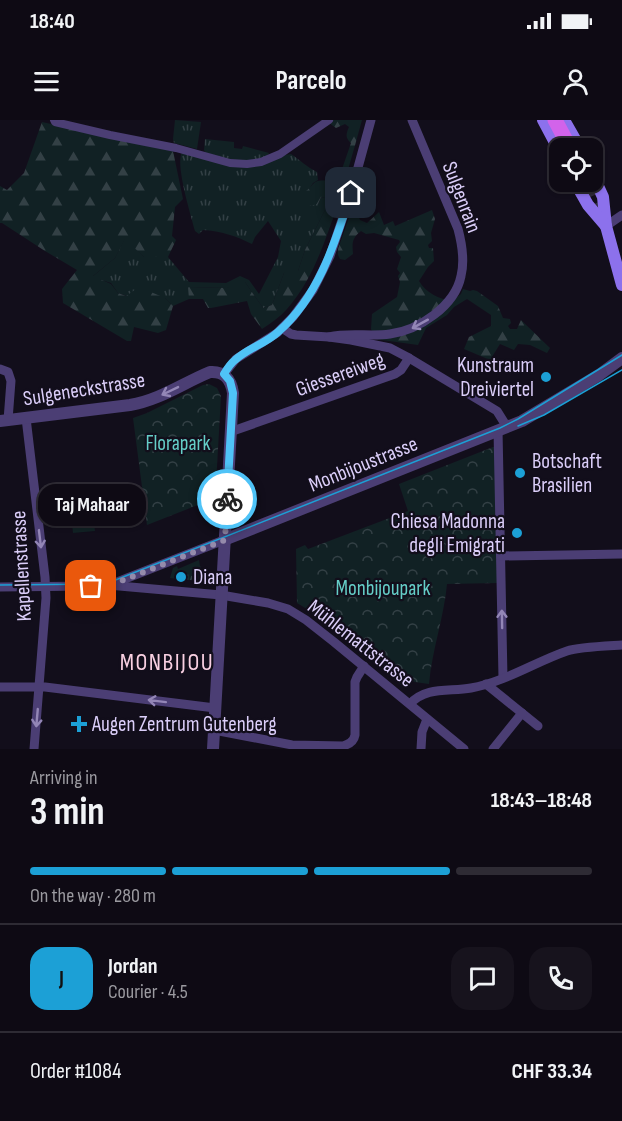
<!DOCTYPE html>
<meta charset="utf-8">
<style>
:root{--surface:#0e0a14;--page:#17131d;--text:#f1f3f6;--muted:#9b9aa0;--line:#2e2b34;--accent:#1ca0d6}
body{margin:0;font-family:"Sofia Sans Condensed",sans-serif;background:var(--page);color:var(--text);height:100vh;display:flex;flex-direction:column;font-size:22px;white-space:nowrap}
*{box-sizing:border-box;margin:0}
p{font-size:20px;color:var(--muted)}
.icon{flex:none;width:33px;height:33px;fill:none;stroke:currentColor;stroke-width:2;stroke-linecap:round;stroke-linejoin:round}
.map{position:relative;height:629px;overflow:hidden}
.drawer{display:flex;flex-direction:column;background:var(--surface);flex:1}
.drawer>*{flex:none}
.buttons{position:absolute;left:549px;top:18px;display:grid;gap:12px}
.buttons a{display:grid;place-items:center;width:54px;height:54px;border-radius:12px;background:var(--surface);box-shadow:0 2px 4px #0004,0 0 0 2px var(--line);font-size:30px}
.pin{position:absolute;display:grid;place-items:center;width:51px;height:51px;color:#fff;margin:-26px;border-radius:12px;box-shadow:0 3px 9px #0006}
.courier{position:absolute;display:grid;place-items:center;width:60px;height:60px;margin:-30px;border:4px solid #4fc3f7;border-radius:50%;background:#fff;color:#222;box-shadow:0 2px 8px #0007}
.bubble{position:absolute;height:42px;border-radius:18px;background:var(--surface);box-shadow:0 2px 4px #0004,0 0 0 2px var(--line);font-size:20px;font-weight:700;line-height:42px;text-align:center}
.summary em{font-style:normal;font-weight:700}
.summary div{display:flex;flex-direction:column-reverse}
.summary{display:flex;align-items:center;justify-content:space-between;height:102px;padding:0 30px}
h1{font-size:39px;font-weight:700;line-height:45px}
.bar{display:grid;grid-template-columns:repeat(4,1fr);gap:9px 6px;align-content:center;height:72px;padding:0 30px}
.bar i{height:8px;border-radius:4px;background:var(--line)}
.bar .active{background:var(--accent)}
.bar p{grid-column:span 4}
.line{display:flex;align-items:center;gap:15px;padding:0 30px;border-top:2px solid var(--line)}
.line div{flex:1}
.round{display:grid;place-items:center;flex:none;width:63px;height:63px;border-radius:18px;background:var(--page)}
.status{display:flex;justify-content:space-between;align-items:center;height:42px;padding:0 30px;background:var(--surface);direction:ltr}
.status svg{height:16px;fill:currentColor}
header{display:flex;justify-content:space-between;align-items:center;height:78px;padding:0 30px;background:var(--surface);font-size:27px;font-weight:700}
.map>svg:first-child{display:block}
.grass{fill:url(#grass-tufts)}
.forest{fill:url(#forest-firs)}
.park{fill:url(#park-crowns)}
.garden{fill:#112124}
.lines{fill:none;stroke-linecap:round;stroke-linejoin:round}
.primary-tunnel{stroke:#302b3c;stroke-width:15;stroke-dasharray:15 8;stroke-linecap:butt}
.pedestrian{stroke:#4b3e74;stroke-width:8}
.minor{stroke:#4b3e74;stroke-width:9}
.tertiary{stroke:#4b3e74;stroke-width:12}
.secondary{stroke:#8c71ec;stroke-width:12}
.primary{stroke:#d263ea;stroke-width:15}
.tram{stroke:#1ca0d6;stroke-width:1.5}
.oneway{stroke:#9386b6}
.done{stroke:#958bab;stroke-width:6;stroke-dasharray:0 10.8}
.route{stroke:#4fc3f7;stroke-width:8}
.poi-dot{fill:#1ca0d6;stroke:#120e1b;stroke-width:2}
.labels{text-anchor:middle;stroke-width:4.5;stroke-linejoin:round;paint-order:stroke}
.street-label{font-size:21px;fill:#dbcef9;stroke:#120e1b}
.poi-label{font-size:21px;fill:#dbcef9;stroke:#120e1b;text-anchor:start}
.park-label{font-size:21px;fill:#65cec8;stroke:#120e1b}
.quarter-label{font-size:24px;letter-spacing:1.5px;fill:#f9d0e2;stroke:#120e1b}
</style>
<div class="status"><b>18:40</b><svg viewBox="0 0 49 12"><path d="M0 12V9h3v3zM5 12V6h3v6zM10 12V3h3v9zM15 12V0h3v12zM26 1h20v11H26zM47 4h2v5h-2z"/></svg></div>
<header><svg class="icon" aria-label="menu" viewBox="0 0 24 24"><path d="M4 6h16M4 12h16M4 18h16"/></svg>Parcelo<svg class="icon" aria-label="person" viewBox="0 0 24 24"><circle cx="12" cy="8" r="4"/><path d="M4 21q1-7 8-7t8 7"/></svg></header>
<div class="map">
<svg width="622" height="629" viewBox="0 0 622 629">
<defs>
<pattern id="grass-tufts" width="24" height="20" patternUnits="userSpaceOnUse" patternTransform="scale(1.5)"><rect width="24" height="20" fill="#112124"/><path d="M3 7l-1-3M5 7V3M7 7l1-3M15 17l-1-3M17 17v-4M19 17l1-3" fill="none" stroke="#334045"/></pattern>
<pattern id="forest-firs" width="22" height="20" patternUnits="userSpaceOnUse" patternTransform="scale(1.5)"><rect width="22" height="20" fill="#112124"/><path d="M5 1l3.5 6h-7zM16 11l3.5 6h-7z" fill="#334045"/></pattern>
<pattern id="park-crowns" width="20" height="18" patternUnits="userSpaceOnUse" patternTransform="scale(1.5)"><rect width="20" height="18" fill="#112124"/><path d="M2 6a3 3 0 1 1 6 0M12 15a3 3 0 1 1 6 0" fill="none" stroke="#334045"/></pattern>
</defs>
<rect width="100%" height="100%" fill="#120e1b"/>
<g class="grass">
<polygon points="175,0 201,2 197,29 174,23 173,19"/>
<path d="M205,19L234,22V28L242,29L243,26L269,33C261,50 219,37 205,32L204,30Z"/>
<path d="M182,32L227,45L291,34C300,40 307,47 317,52L318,60L313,63L308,71L318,84L321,77L325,78L328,84L305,130L298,151L284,153L272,185L263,188L245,162L227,168L189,167V179L173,186L165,178L127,176L118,173L111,163L92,157L115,138L125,118L144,137H168L189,162L226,163L240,156L249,160L259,174L278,137L281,121L268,101L255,117L252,124C236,116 221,111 203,110L199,114L195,111C191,95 175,45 182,32Z"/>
<polygon points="199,440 200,446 201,447 200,461 170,458 173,448 177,446 178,449"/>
</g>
<g class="forest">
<path d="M333,0H362C353,33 344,65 333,98C322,130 310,163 287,189C280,197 271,203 262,209L251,194L247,181L211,188H208L203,179H189L188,167L227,168L239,161L245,162L263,188L272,185L284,153L292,148L298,151L305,130L328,84L325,78L321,77L318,84L309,86L304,81L302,74C317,65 309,59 330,61L333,52H341L351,23C345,18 346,14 349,7L345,4L336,8L329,3Z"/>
<polygon points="42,2 173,31 183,79 175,87 172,116 176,120 168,137 144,137 125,119 115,138 93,156 111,164 118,173 126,176 139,167 165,178 173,186 166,210 158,213 134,207 131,221 127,221 63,183 62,169 77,150 45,131 2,103 0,103 0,66 7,70 24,53"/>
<path d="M352,89L357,93L360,100L367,103L379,92L384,105L393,101L395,106L432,90L435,99L431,113L432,121L428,125L429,128H433L434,141L428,147L419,161C426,173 439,179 452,181L461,174L463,169L470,171L473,170L477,171L498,186L503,198L510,199L511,203L508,206L510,209H517L521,200L550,228L547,233L530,225L518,224L514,230L500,224L490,240L464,229L469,217L491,206V195L467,179L454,187L447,195L426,208L418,225L375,219L371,209L372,194L397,177L400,162L398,156L400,153L397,149L401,137L397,132L396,127L400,122L399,120L374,113L366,114L361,111C352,118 352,123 353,134L345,140L340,139L338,135V129Z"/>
</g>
<g class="park">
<polygon points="209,264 217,268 221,276 215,382 208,381 147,405 133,298 147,293 203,265"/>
<path d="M493,327H495L498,463L447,464C444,497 432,530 429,564L415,562L404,558L402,566L312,492L297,483L296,429L305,425L308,429L408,391L399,364Z"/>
</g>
<polygon class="garden" points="91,374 95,411 73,413 69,377"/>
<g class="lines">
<polyline class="primary-tunnel" points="587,62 605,103"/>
<polyline class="pedestrian" points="54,0 55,2 110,15 176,28 230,43 247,44 261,42 280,34 329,0"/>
<g class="minor">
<polyline points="606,106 622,95"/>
<polyline points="282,208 291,214 296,215 329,217 351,220 390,228 409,238 497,291 507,307"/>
<path d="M329,217C350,212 369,217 390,214C419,210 455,186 461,156C465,140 462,124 458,109L412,0"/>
<polyline points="0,249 8,252 11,261 8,300"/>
<polyline points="224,254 236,239 277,213 293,197 313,170 330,136 351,73 371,0"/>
<polyline points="26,298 45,457 46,478 34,629"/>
<polyline points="498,310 503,558"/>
<polyline points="230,312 395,254 401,250 409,238"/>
<polyline points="501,436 622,434"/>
<polyline points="108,465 221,475 268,483 288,489 306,500 334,522 464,629"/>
<polyline points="0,467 91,466 112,464 224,420"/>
<polyline points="486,564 538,606"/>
<polyline points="0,567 45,567 215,588"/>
<path d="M410,584C426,566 450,572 471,568C505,562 535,542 567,531C579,527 607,526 622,525"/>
<path d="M214,610L292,625L343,626C350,624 354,621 355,615V562L357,557L364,546"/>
<polyline points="421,629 422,612 427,599"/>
<polyline points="493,629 522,593"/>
</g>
<g class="tertiary">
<path d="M0,301L130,285C160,280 183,263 210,252C224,251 231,259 233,273L213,629"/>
<polyline points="224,420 522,301 599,255 622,238"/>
</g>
<g class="secondary">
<polyline points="543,0 560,32"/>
<polyline points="564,0 580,28"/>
<polyline points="592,53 603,77 606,106 622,165"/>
<polyline points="575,62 588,85 606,106"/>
</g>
<polyline class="primary" points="555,0 570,28"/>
<g class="tram">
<polyline points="518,306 544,295 622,250"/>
<path d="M0,465L99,464L113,461C242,410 371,359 500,308L518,299L622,235"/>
</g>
</g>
<defs><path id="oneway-shaft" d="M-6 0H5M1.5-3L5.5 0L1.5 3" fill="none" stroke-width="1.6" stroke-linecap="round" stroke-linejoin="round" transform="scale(1.5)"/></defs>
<g class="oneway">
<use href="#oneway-shaft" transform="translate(420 204) rotate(151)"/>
<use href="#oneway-shaft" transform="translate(170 271) rotate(154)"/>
<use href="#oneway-shaft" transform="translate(40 419) rotate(83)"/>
<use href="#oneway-shaft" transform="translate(502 499) rotate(-91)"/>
<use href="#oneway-shaft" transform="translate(157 581) rotate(-173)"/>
<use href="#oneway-shaft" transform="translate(37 598) rotate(95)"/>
</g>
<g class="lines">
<polyline class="done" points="91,466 116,463 225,420 227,379"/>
<path class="route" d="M227,379L233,273L230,261L224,254C227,249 230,244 235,240C248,228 265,224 278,212C319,176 335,123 351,73"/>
</g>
<g class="poi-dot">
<circle cx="546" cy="257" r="6"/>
<circle cx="520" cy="353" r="6"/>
<circle cx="517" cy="413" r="6"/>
<circle cx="181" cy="457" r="6"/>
<path d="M76 595h6v6h6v6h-6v6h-6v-6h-6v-6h6z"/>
</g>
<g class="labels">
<g class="street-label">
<text transform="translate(462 77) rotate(69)" y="7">Sulgenrain</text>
<text transform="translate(340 254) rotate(-20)" y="7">Giessereiweg</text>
<text transform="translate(84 269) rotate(-9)" y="7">Sulgeneckstrasse</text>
<text transform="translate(363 344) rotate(-22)" y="7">Monbijoustrasse</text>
<text transform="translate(21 446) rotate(-93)" y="7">Kapellenstrasse</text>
<text transform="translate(361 523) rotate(38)" y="7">Mühlemattstrasse</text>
</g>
<g class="poi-label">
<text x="534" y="252" text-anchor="end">Kunstraum<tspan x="534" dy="24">Dreiviertel</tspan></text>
<text x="532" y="348">Botschaft<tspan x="532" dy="24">Brasilien</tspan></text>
<text x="505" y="408" text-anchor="end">Chiesa Madonna<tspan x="505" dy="24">degli Emigrati</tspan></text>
<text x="193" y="464">Diana</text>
<text x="92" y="611">Augen Zentrum Gutenberg</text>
</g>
<g class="park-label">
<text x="178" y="330">Florapark</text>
<text x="383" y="475">Monbijoupark</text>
</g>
<g class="quarter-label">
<text x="167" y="550">MONBIJOU</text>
</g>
</g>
</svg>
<div class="buttons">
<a><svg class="icon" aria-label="locate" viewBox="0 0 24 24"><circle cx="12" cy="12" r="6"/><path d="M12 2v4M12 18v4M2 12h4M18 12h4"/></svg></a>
</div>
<div class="pin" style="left:91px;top:466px;background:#ea580c"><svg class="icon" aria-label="bag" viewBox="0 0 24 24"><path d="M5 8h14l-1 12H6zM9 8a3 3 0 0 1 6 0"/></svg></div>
<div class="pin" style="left:351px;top:73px;background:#1f2937"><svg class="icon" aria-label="home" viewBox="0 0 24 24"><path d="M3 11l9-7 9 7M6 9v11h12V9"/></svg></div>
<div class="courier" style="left:227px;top:379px"><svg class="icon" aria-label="bike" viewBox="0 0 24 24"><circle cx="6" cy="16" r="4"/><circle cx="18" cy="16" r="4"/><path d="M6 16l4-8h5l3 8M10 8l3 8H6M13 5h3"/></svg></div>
<div class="bubble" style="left:38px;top:364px;width:108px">Taj Mahaar</div>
</div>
<section class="drawer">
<div class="summary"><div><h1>3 min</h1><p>Arriving in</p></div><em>18:43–18:48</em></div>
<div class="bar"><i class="active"></i><i class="active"></i><i class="active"></i><i></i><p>On the way · 280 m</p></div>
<div class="line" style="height:108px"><b class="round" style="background:var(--accent);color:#111">J</b><div><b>Jordan</b><p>Courier · 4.5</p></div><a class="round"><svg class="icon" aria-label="chat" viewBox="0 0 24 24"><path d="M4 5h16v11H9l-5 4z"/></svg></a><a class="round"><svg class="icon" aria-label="phone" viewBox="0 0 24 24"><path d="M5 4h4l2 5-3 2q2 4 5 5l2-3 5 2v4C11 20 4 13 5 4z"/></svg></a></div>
<div class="line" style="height:78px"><div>Order #1084</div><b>CHF 33.34</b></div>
</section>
